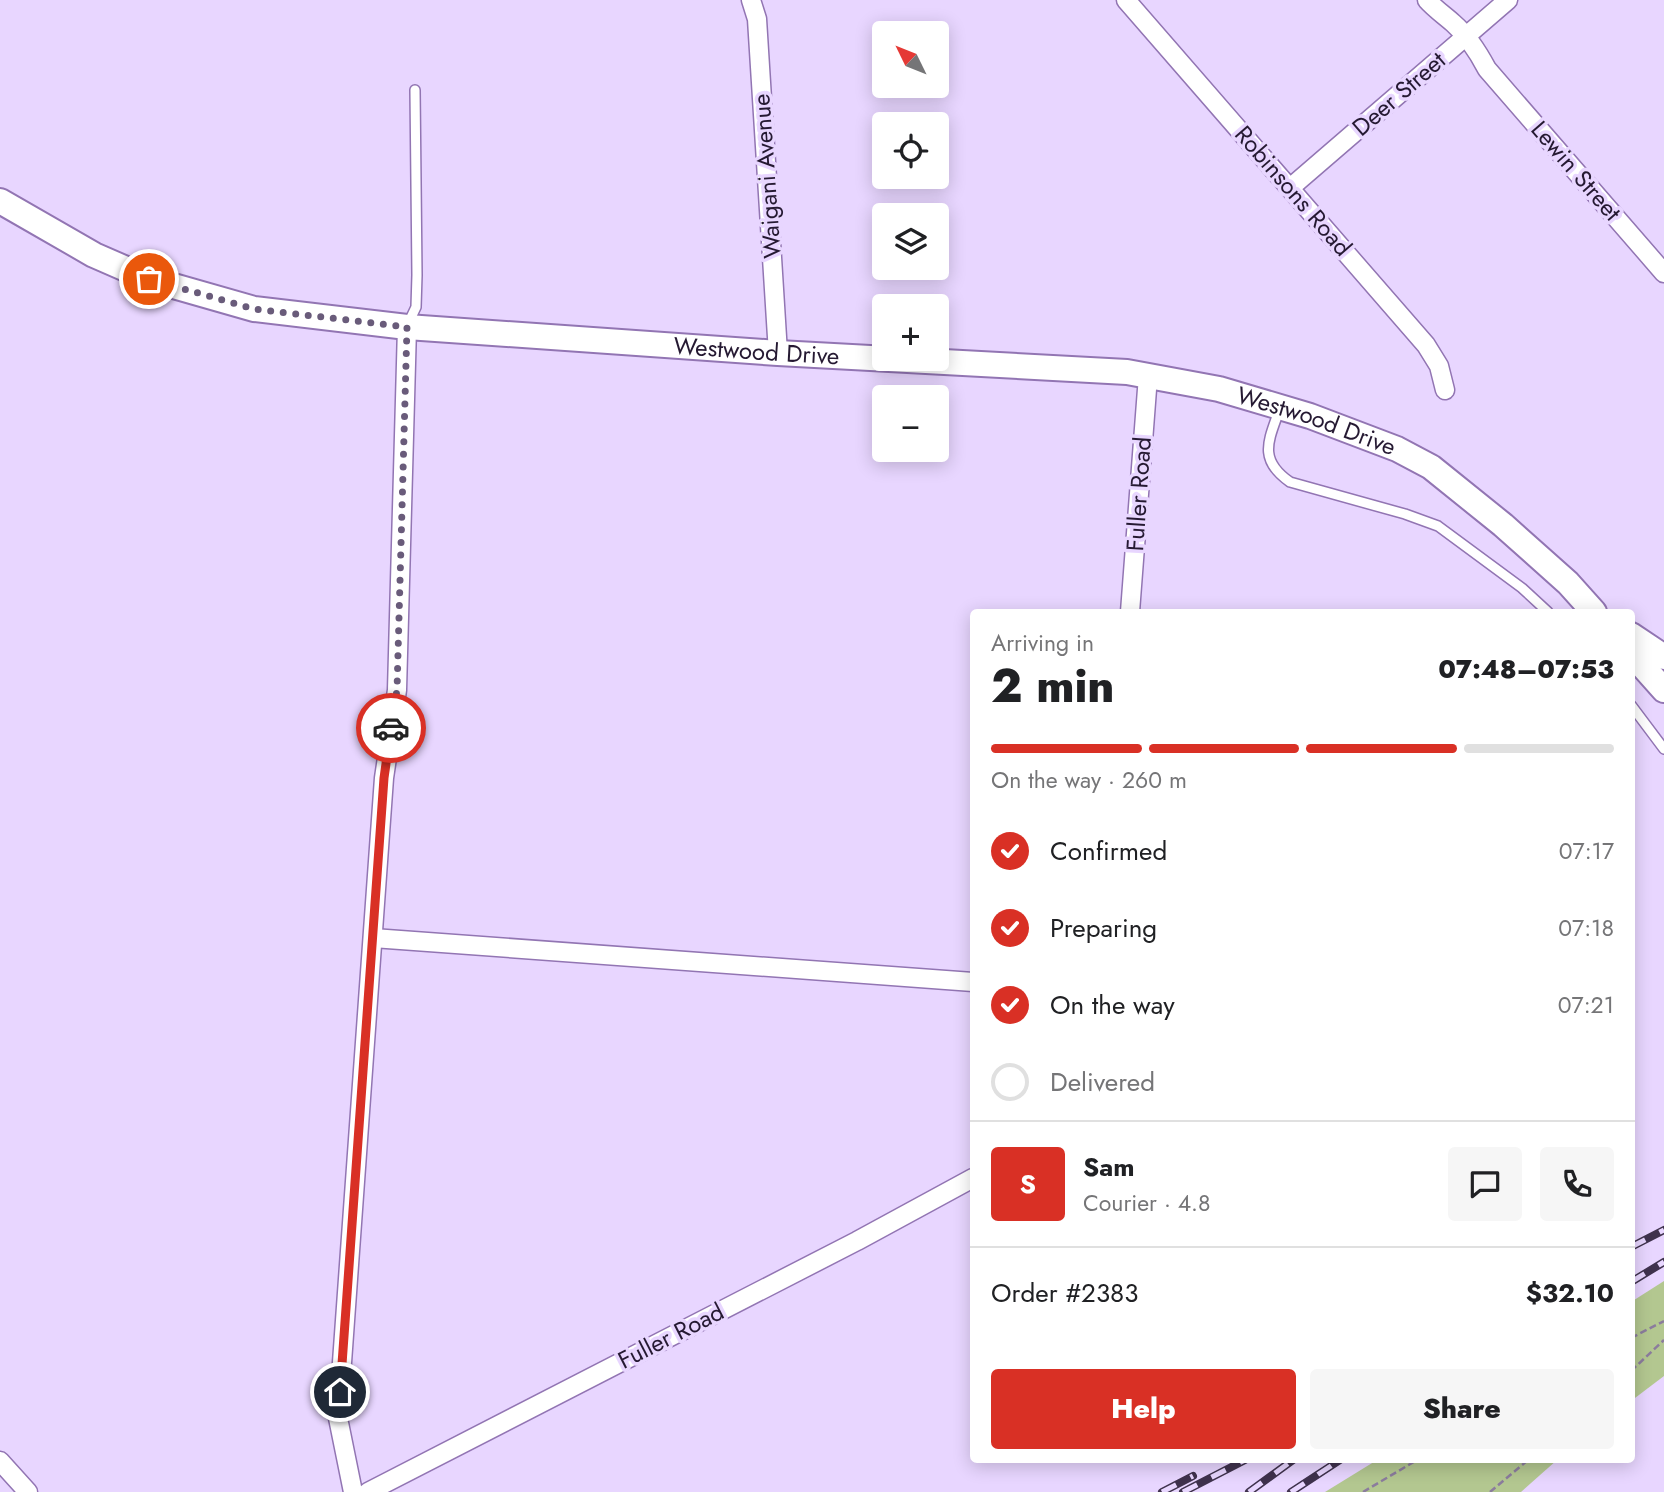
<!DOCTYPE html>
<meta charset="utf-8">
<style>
:root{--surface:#fff;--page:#f6f6f6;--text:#202124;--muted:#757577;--line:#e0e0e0;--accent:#d93025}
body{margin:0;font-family:Jost,sans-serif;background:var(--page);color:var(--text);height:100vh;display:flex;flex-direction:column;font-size:26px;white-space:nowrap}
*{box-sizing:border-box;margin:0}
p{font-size:23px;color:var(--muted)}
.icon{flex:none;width:38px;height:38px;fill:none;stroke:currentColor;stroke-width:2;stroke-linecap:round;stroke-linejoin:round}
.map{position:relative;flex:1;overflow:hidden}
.side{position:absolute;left:970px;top:609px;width:665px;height:854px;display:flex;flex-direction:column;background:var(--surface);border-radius:7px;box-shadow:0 4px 18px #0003}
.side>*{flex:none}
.needle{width:46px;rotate:313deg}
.fabs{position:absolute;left:872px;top:21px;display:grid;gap:14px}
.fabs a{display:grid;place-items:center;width:77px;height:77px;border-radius:7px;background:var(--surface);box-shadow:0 4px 18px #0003;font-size:35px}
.pin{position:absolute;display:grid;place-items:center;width:60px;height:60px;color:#fff;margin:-30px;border:4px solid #fff;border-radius:50%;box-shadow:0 2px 7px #0007}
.courier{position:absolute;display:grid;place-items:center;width:70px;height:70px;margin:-35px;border:5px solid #d93025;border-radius:50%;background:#fff;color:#222;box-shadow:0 2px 9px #0007}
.headline em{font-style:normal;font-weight:800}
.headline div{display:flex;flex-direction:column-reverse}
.headline{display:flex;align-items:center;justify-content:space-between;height:119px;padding:0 21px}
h1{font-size:46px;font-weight:800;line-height:52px}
.bar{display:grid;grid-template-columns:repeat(4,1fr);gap:10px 7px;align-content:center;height:84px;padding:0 21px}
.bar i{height:9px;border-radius:5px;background:var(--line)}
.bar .active{background:var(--accent)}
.bar p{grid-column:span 4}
.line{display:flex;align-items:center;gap:18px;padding:0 21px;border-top:2px solid var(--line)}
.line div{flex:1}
.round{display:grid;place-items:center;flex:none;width:74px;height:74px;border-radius:7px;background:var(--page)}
ol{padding:0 21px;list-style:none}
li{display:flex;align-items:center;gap:21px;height:77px}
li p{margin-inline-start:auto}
li .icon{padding:7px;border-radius:50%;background:var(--accent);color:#fff;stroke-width:4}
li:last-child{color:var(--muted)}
li i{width:38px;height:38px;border:4px solid var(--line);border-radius:50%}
.action{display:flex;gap:14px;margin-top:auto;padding:14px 21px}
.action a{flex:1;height:80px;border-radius:7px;background:var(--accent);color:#fff;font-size:28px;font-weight:800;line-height:80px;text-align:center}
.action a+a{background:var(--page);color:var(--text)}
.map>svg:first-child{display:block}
.grass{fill:#b3c790}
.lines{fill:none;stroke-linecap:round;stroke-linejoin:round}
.service-casing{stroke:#9275b3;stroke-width:12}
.minor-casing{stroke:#9275b3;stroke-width:21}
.secondary-casing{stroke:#9275b3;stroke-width:28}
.path{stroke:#8b7c9d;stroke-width:2.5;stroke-dasharray:7 3.5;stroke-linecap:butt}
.service{stroke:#fff;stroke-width:9}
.minor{stroke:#fff;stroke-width:18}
.secondary{stroke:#fff;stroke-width:24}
.rail-casing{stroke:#3f324d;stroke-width:8}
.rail{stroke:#e8d6ff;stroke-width:5;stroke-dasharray:16;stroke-linecap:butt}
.done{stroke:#695b7a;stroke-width:7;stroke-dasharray:0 12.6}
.route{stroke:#d93025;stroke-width:9}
.labels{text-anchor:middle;stroke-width:7;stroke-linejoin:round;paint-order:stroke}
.street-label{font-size:24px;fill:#251932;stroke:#e8d6ff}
</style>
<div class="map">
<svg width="1664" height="1492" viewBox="0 0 1664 1492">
<rect width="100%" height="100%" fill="#e8d6ff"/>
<g class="grass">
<polygon points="1664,1281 1664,1376 1631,1401 1631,1302"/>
<polygon points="1377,1460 1557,1460 1521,1492 1325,1492"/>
</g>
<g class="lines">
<g class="service-casing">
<g id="service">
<polyline points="407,326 416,307 417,275 415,90"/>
<path d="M1280,408C1269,440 1257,459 1290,482L1405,514L1438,526L1522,588L1548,612"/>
<polyline points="1631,705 1664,749"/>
</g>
</g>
<g class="minor-casing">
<g id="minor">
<polyline points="751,0 757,19 778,353"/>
<polyline points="1126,0 1426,345 1439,366 1445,390"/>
<path d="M1427,0C1435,9 1444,15 1453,23C1468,36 1478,52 1487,69L1664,273"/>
<polyline points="1290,188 1508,0"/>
<polyline points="1130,612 1148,376"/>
<polyline points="373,938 973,982"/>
<polyline points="0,1461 28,1492"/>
<polyline points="353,1492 338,1418 384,778 397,690 407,327"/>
<polyline points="368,1492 857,1241 973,1178"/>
</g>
</g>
<g class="secondary-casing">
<g id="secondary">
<path id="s1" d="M0,201L94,255L149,279L254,309L407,327L778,353L1127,372L1219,389L1310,416L1397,449L1431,467L1503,525L1568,583L1594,612"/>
<polyline points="1631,635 1664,657"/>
<polyline points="1631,653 1664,690"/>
</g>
</g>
<g class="path">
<polyline points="1631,1338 1664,1321"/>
<polyline points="1631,1371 1664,1340"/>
<polyline points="1363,1492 1417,1460"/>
<polyline points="1490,1492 1528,1460"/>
</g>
<use href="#service" class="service"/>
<use href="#minor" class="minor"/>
<use href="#secondary" class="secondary"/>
<g class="rail-casing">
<g id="rail">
<polyline points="1631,1247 1664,1230"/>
<polyline points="1631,1282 1664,1262"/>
<polyline points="1162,1492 1193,1476"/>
<polyline points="1183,1492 1245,1460"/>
<polyline points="1249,1492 1293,1460"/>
<polyline points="1291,1492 1340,1460"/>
</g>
</g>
<use href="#rail" class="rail"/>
</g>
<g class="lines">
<polyline class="done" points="149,279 254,309 407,327 397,690 391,728"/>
<polyline class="route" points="340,1392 384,778 391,728"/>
</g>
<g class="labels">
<g class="street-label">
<text transform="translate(1399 94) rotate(-41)" y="8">Deer Street</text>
<text transform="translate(1576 171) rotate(49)" y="8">Lewin Street</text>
<text transform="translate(767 176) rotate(-94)" y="8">Waigani Avenue</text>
<text transform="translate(1293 191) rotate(49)" y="8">Robinsons Road</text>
<text dy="8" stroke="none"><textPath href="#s1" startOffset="782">Westwood Drive</textPath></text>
<text dy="8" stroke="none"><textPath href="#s1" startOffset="1349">Westwood Drive</textPath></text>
<text transform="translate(1139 494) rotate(-86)" y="8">Fuller Road</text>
<text transform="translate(671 1336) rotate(-27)" y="8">Fuller Road</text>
</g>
</g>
</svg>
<div class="fabs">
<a><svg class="needle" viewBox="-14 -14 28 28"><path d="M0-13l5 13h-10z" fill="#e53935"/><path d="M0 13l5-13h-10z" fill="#757577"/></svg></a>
<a><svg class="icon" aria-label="locate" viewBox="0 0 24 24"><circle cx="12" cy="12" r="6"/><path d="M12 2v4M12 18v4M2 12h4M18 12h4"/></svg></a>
<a><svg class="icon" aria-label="layers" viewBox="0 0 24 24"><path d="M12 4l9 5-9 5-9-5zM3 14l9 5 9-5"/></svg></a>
<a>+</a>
<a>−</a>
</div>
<div class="pin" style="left:149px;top:279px;background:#ea580c"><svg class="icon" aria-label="bag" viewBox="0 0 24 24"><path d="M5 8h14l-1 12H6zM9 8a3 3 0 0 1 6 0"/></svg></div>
<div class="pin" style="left:340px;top:1392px;background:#1f2937"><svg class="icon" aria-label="home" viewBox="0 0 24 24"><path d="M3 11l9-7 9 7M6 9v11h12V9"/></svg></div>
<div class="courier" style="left:391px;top:728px"><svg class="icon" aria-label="car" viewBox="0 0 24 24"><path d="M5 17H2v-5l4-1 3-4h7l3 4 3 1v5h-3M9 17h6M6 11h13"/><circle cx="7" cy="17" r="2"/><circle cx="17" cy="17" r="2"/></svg></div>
<section class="side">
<div class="headline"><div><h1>2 min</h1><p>Arriving in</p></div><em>07:48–07:53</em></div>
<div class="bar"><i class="active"></i><i class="active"></i><i class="active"></i><i></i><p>On the way · 260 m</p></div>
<ol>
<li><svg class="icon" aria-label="check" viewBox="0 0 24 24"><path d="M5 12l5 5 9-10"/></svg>Confirmed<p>07:17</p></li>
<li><svg class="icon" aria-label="check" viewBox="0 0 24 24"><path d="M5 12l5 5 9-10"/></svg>Preparing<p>07:18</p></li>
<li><svg class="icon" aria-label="check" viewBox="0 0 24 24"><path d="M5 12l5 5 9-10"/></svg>On the way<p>07:21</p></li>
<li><i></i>Delivered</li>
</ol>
<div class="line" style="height:126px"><b class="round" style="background:var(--accent);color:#fff">S</b><div><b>Sam</b><p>Courier · 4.8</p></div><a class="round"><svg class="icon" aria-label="chat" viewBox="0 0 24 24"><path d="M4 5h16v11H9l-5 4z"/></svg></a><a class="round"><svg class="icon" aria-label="phone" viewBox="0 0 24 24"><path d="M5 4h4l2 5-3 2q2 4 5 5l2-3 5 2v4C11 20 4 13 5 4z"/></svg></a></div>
<div class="line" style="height:91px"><div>Order #2383</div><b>$32.10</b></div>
<div class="action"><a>Help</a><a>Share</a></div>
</section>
</div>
